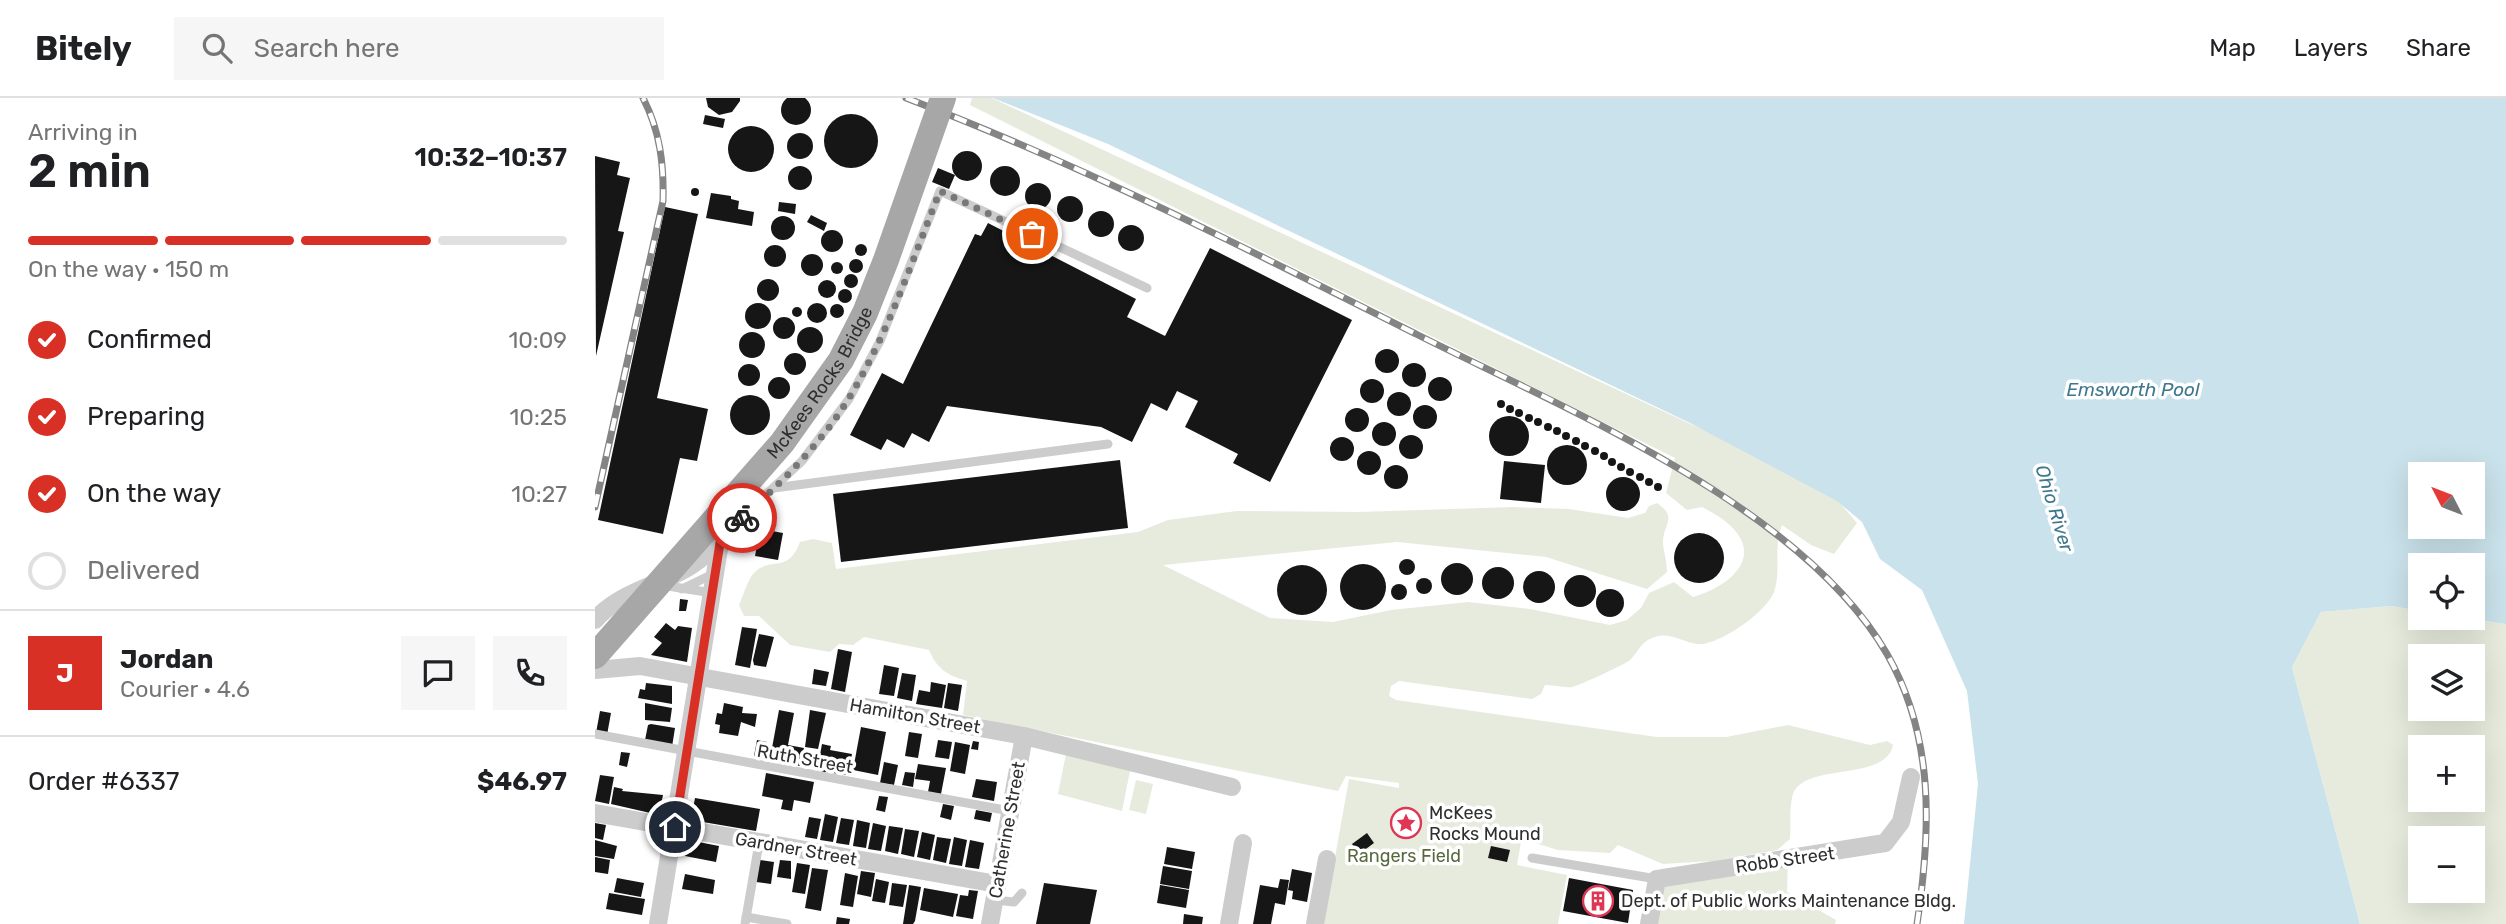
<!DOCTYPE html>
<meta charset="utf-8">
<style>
:root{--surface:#fff;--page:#f6f6f6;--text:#202124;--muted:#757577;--line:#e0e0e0;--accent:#d93025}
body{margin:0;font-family:Rubik,sans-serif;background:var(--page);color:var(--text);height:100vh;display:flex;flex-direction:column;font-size:26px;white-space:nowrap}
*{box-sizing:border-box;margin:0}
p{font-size:23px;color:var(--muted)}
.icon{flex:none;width:38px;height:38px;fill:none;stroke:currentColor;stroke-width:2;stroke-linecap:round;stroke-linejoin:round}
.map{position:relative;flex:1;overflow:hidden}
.drawer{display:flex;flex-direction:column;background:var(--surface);width:595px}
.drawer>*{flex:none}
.needle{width:46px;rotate:312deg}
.fabs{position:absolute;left:1813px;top:364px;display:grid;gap:14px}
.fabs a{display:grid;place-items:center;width:77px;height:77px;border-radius:0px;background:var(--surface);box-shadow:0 7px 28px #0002;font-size:35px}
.pin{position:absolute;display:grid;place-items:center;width:60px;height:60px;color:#fff;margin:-30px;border:4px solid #fff;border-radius:50%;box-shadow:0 2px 7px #0007}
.courier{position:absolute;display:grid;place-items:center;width:70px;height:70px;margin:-35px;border:5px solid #d93025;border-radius:50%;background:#fff;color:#222;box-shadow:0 2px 9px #0007}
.summary em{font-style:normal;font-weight:600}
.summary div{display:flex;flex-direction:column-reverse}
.summary{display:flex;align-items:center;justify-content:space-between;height:119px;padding:0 28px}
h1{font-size:46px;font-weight:600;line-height:52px}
.bar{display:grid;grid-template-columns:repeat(4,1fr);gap:10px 7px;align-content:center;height:84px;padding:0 28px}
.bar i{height:9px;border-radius:5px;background:var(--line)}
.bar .current{background:var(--accent)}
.bar p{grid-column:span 4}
.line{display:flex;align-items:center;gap:18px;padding:0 28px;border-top:2px solid var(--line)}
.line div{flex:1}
.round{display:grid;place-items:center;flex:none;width:74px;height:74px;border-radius:0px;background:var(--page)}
ol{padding:0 28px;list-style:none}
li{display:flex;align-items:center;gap:21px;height:77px}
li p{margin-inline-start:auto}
li .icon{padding:7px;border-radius:50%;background:var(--accent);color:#fff;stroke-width:4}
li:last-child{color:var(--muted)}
li i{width:38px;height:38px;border:4px solid var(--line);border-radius:50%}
header{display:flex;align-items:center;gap:42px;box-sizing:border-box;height:98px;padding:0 35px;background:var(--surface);border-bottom:2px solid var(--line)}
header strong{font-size:33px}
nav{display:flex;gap:38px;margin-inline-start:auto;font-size:24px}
.search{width:490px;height:63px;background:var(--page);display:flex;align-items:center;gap:18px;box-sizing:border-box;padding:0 24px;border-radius:0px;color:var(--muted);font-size:26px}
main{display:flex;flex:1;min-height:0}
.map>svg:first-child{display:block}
.green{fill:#e6ebdd;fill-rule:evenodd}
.water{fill:#cae2eb;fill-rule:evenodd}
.building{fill:#161616}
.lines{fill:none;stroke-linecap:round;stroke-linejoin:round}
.lane{stroke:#ccc;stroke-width:9}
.street{stroke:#ccc;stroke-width:18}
.rail-casing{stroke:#848484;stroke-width:7}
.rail{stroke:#fff;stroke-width:4.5;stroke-dasharray:13;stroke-linecap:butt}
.primary-bridge{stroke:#a7a7a7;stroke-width:26}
.done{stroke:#787878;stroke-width:7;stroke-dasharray:0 12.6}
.route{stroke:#d93025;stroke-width:9}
.labels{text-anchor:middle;stroke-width:7;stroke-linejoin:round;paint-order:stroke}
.street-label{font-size:18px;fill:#2f2f2f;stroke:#fff}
.poi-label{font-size:18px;fill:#2f2f2f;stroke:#fff;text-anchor:start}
.park-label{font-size:18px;fill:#57693d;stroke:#fff}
.water-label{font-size:19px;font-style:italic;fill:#3f788e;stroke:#fff}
</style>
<header>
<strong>Bitely</strong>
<div class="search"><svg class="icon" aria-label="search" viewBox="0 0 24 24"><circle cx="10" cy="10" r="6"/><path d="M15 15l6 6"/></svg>Search here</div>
<nav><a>Map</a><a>Layers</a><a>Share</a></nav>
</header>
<main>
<section class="drawer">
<div class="summary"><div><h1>2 min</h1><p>Arriving in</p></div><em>10:32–10:37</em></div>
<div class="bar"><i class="current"></i><i class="current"></i><i class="current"></i><i></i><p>On the way · 150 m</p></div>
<ol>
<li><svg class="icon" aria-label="check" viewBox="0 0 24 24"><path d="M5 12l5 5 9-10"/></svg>Confirmed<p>10:09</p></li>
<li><svg class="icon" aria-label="check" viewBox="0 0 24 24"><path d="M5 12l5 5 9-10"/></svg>Preparing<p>10:25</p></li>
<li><svg class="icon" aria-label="check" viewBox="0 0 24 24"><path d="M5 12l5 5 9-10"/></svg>On the way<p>10:27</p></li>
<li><i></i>Delivered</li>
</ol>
<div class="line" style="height:126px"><b class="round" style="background:var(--accent);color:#fff">J</b><div><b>Jordan</b><p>Courier · 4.6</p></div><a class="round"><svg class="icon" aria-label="chat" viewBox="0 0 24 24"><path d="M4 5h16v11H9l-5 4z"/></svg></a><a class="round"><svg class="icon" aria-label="phone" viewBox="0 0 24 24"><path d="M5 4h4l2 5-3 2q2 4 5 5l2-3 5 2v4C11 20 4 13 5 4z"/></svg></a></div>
<div class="line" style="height:91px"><div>Order #6337</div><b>$46.97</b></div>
</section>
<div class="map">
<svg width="1911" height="826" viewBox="0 0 1911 826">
<rect width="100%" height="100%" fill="#fff"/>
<g class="green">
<path d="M377,0H397L1209,379L1239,398L1262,425L1239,456L1216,447L1187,427C1178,451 1186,468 1180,491C1175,512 1125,547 1104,546C1088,545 1074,532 1057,540C1045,545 1044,553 1035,562C1031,566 983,588 977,589C969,590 959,587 950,587L946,596L937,601L804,583L796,588L794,598L801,602L1062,639H1131L1193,627L1275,647L1292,643L1298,647C1291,684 1210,664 1198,696C1194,709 1196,728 1195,741L1182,752L1118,763L1068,766L1023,747L1015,755L963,752L937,744H926L922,767L972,777L963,826H728L754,681L804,690V685L751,678L743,693L368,617L372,583C352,577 342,571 334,552L269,539L258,547L244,546L235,554L195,547L164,518H149L144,507C148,498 152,484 158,476C175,457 193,477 205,444L218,441L237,445L241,471L543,434L573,422L642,413L764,414L918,409L974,411L1033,420L1050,415L1054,408L1062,405C1084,420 1067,427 1068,446C1069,455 1072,464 1072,474L1052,491L951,459L802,444L568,467L675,520L738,524L796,512L873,504L935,511L1015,527L1032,522L1046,510L1054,495L1079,484L1098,499C1124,492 1166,467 1142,435C1133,423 1120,416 1107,409L1092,412L1071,395L1080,360L375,7Z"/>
<path d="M1796,508L1825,513V520H1870L1911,526V826H1765L1697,569L1726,514ZM1825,558H1878V611H1825ZM1825,649H1878V702H1825ZM1825,740H1878V793H1825Z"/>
<polygon points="471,656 535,673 527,713 463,696"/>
<polygon points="541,682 558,686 551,716 534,712"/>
<polygon points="1193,763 1192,794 1241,822 1240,826 1055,826 1064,782"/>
</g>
<path class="water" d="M398,0H1911V526L1870,520H1878V467H1825V513L1796,508L1726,514L1697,569L1765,826H1369L1383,686L1372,593L1327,492L1285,461L1267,424L1242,403L1095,325L513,46ZM1825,376H1878V429H1825Z"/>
<g class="building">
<circle cx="201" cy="12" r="15"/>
<polygon points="111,0 145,0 145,3 137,14 124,17 113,9"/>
<circle cx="256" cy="43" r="27"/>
<polygon points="110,17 130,21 128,30 108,26"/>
<circle cx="156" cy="51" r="23"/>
<circle cx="205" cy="48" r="13"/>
<circle cx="372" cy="68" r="15"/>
<polygon points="0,58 25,64 22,77 35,80 23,133 29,134 1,258"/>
<circle cx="410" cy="83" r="15"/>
<circle cx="205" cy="80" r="12"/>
<polygon points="343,70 360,77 354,91 337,84"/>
<circle cx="443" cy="98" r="13"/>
<circle cx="100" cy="94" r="4"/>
<polygon points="116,95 136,98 136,101 144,103 143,111 159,114 157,128 111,120"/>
<circle cx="475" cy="111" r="13"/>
<polygon points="184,104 201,106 200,116 183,113"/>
<polygon points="70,109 103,116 62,300 113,311 102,363 85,360 68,436 3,422"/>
<circle cx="506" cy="126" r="13"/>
<polygon points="216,117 232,125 229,133 212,124"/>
<circle cx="188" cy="130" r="12"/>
<polygon points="393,125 541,201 532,219 570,238 615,150 757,222 675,384 638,365 643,356 590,329 603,303 582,293 572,313 556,305 537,344 506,329 352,308 334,344 317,335 309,350 292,341 286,352 255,337 287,275 308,286 380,136 386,138"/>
<circle cx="536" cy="140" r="13"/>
<circle cx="237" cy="143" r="11"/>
<circle cx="266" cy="152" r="6"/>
<circle cx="180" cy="158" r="11"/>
<circle cx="217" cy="167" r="11"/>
<circle cx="261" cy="168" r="7"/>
<circle cx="242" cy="170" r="6"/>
<circle cx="256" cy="183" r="7"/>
<circle cx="173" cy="192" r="11"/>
<circle cx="232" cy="191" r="9"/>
<circle cx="250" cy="198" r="7"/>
<circle cx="163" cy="218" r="13"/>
<circle cx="222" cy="215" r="10"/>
<circle cx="242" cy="213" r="7"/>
<circle cx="202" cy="214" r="5"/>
<circle cx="189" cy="230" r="11"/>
<circle cx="215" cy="242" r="13"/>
<circle cx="157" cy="247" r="13"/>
<circle cx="792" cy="263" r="12"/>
<circle cx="200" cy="266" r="11"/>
<circle cx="819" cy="277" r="12"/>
<circle cx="154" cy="277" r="11"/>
<circle cx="184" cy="290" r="11"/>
<circle cx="845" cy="291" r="12"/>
<circle cx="777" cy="293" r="12"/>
<circle cx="804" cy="306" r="12"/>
<circle cx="155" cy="317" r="20"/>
<circle cx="906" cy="306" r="4"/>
<circle cx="915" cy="311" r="4"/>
<circle cx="830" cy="319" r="12"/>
<circle cx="762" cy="322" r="12"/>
<circle cx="924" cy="315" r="4"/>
<circle cx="934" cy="320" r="4"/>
<circle cx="914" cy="338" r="20"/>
<circle cx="943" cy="324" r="4"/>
<circle cx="789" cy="336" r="12"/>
<circle cx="953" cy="329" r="4"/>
<circle cx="962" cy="333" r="4"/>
<circle cx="971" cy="338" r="4"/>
<circle cx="816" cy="349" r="12"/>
<circle cx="981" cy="343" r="4"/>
<circle cx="747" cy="351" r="12"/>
<circle cx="990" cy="348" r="4"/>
<circle cx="972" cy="367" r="20"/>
<circle cx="1000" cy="353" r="4"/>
<circle cx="774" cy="365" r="12"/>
<circle cx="1009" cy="358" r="4"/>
<circle cx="1017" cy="364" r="4"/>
<polygon points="525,362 533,430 246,464 238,396"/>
<polygon points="909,363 950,367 946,405 905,401"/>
<circle cx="1026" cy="369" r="4"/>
<circle cx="801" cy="379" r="12"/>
<circle cx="1035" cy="374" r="4"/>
<circle cx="1045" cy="379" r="4"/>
<circle cx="1028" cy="396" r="17"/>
<circle cx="1054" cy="384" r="4"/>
<circle cx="1063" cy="389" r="4"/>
<polygon points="165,431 188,435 183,462 160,458"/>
<circle cx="1104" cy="460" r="25"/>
<circle cx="812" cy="469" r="8"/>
<circle cx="862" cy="481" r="16"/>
<circle cx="768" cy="489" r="23"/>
<circle cx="707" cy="492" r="25"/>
<circle cx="903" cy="485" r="16"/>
<circle cx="944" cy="489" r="16"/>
<circle cx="985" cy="493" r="16"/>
<circle cx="829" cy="488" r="8"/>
<circle cx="804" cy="494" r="8"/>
<circle cx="1015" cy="505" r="14"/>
<polygon points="85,501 93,502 91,513 84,513"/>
<polygon points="71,525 80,532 83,528 97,530 92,564 56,557 67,545 59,539"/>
<polygon points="147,529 162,531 155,570 140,567"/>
<polygon points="164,536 179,539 171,569 159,567 158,562"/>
<polygon points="243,551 257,554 250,594 236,591"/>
<polygon points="289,567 304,570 299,598 284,596"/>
<polygon points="219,571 234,574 231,588 217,586"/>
<polygon points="307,575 321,577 317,603 302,600"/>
<polygon points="336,584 351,587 347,610 321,606 324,592 335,594"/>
<polygon points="51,585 77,588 77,606 43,600 45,591 50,592"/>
<polygon points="353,585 367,587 363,613 349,610"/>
<polygon points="50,605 77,610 75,624 50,622"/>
<polygon points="129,605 148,609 147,615 162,616 160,629 146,624 143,638 124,635 125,627 120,626 122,615 127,616"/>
<polygon points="184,612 199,615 193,647 209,650 205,668 190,665 192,652 177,650"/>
<polygon points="215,612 231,615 223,651 210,649"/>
<polygon points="5,613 16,615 12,637 1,635"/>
<polygon points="56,626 80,630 77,649 50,642 53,627"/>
<polygon points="266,629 291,634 283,677 258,672"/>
<polygon points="314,634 327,636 323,660 310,658"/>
<polygon points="162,642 172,644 169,660 159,658"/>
<polygon points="343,642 357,644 354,661 340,659"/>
<polygon points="378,643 384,644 383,652 376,651"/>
<polygon points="360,644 375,647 370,676 355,673"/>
<polygon points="227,646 236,648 235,652 257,656 253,677 222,673"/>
<polygon points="26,654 35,655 32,669 24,667"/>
<polygon points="289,664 303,667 299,687 285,685"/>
<polygon points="323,666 351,670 346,696 333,694 335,683 320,681"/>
<polygon points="310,674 320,675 318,689 307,687"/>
<polygon points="171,675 219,684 215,705 199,702 197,713 186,711 188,702 167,698"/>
<polygon points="5,677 19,679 14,706 0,703"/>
<polygon points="381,681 402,684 399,703 377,699"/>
<polygon points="19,689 28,691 27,693 68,697 64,717 16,706"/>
<polygon points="284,698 293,699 290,714 281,712"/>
<polygon points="100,700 165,711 161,733 96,722"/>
<polygon points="348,706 359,708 356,722 345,719"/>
<polygon points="381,712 397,715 395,724 379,721"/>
<polygon points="230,716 243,719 238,744 225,742"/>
<polygon points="214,719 226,721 222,741 210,739"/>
<polygon points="246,720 259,722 254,747 241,745"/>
<polygon points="262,722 275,725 271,750 258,748"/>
<polygon points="0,725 11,727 8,742 0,740"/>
<polygon points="278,725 291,728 286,753 273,751"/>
<polygon points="294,728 308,730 303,756 290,753"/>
<polygon points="310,731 324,733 319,759 306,756"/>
<polygon points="327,734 340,737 335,762 322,759"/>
<polygon points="772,735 779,745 764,756 757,746"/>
<polygon points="342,739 356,741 351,765 338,762"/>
<polygon points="359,739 372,742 367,768 354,766"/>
<polygon points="0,742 22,748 19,761 0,758"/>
<polygon points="93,742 124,748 121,764 90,758"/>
<polygon points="375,742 389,745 384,771 370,769"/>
<polygon points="896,748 915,752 912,764 893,760"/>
<polygon points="572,749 600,754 597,771 569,766"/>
<polygon points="0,759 15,762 13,776 0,774"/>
<polygon points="165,762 179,764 176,786 161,784"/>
<polygon points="185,762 196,763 196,781 182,779"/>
<polygon points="202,765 215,767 210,796 197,794"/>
<polygon points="568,768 597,773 594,791 565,786"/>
<polygon points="217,770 233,772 226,813 210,810"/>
<polygon points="697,771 717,775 712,804 697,801 698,793 693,792"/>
<polygon points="266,773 280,775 276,799 262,796"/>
<polygon points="250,775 263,778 258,809 245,807"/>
<polygon points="90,776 120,782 118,796 87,791"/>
<polygon points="22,780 49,785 46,799 19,794"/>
<polygon points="974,780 1038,792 1033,825 968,813"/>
<polygon points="281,781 294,784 290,805 277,803"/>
<polygon points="685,781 694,782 690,807 680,805 676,826 658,826 665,787 683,790"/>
<polygon points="297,785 312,787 308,809 294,807"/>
<polygon points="449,785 502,792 495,826 441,826"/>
<polygon points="314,787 326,789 320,823 318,826 308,826"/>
<polygon points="565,787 594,792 591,810 562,805"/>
<polygon points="329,790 363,796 358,819 325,812"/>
<polygon points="374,792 383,793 378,821 361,818 365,797 373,798"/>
<polygon points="14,795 50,801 47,817 11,811"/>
<polygon points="589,816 608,819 607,826 588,826"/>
<polygon points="242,819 255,821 254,826 241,826"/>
</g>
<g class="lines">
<g class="lane">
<polyline points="179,390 513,346"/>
<polyline points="126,443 139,426 207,363 254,301 285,243 345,93 552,190"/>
<polyline points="66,487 118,495"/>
<polyline points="87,491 118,476"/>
<polyline points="0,636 415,713"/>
<polyline points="937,760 1062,781"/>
<polyline points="400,802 419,804 427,795"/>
<polyline points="151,819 192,826"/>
<polyline points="150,826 164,745"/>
</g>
<g class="street">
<path d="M0,522C25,493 67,487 97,467C108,460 118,450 126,441"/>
<polyline points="0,572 45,568 429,638 637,689"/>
<polyline points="0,715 402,786"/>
<polyline points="63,826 125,445"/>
<polyline points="395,826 429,638"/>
<polyline points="634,826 648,745"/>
<polyline points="720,826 732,761"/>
<polyline points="1054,826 1062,781 1290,745 1306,724 1316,679"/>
</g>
<g class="rail-casing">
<g id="rail">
<path d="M311,0C487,67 653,151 821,236C970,311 1207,408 1292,556C1340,640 1336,733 1322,826"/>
<path d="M0,409L68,103C69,66 65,33 48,0"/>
</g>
</g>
<use href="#rail" class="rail"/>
<path class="primary-bridge" id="s1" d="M0,558L187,345L246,262L270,215L291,162L348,0"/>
</g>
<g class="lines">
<path class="done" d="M147,420C187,384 226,346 254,300C293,236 317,163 345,93L437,136"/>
<polyline class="route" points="80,729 125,445 130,435 147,420"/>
</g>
<defs>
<g id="sight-ring" transform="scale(1.575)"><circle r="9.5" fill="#fff" stroke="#e03656" stroke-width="1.5"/><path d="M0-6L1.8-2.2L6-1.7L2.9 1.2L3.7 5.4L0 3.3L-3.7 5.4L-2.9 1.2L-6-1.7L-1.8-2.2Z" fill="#e03656"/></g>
<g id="building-ring" transform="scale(1.575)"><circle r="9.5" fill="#fff" stroke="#e03656" stroke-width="1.5"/><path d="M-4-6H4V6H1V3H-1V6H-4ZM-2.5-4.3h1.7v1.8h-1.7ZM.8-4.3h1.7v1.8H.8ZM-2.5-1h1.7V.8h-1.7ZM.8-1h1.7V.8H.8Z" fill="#e03656"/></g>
</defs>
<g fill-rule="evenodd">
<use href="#sight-ring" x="811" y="725"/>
<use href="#building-ring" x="1003" y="803"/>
</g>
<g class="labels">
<g class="street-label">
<text dy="6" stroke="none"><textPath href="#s1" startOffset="355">McKees Rocks Bridge</textPath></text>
<text transform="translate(320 618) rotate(10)" y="6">Hamilton Street</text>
<text transform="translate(210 661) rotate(10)" y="6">Ruth Street</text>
<text transform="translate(412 732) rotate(-80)" y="6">Catherine Street</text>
<text transform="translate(201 751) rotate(10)" y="6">Gardner Street</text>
<text transform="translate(1190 762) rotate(-8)" y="6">Robb Street</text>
</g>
<g class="poi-label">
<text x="834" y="721">McKees<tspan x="834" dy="21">Rocks Mound</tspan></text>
<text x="1026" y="809">Dept. of Public Works Maintenance Bldg.</text>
</g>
<g class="park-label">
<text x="809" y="764">Rangers Field</text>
</g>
<g class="water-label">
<text x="1538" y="298">Emsworth Pool</text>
<text transform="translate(1460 410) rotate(73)" y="7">Ohio River</text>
</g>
</g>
</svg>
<div class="fabs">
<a><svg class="needle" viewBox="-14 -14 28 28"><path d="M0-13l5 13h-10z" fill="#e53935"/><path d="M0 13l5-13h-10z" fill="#757577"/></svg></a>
<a><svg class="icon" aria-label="locate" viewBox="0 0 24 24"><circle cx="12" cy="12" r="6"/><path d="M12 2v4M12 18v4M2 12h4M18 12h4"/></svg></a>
<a><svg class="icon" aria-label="layers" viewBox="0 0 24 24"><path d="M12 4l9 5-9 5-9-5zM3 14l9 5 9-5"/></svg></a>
<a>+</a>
<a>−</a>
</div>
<div class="pin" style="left:437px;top:136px;background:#ea580c"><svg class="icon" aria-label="bag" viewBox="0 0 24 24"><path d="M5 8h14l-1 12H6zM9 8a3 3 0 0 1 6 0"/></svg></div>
<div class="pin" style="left:80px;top:729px;background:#1f2937"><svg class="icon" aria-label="home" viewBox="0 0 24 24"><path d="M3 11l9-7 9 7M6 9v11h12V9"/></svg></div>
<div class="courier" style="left:147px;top:420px"><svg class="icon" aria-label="bike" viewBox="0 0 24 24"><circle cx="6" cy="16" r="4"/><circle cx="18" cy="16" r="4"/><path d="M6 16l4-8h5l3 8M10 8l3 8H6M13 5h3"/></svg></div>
</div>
</main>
